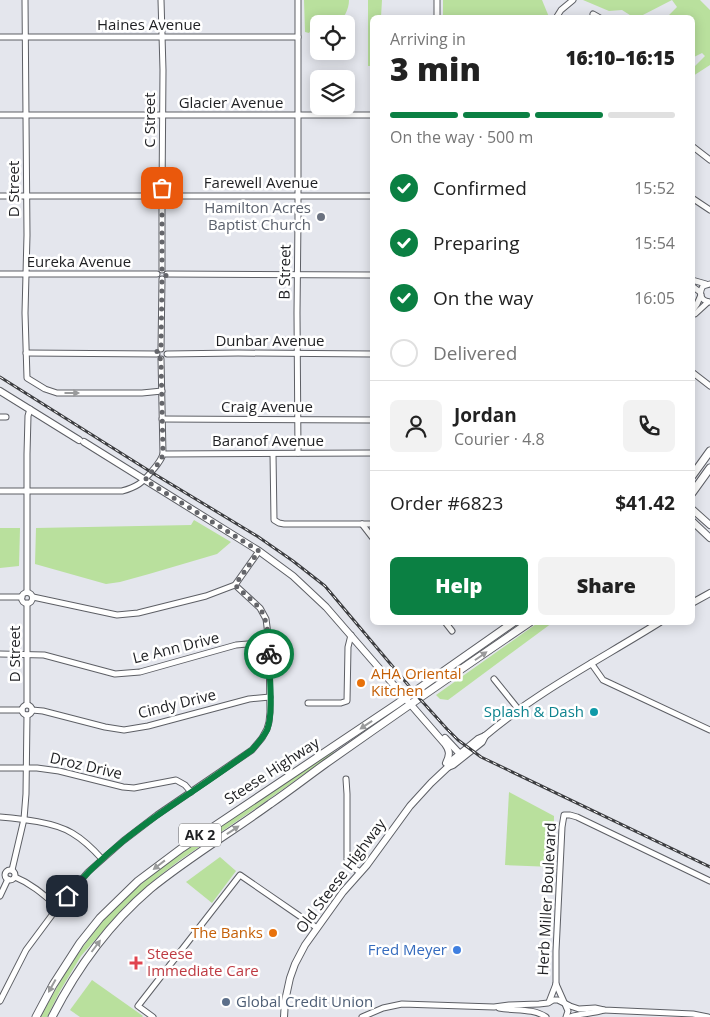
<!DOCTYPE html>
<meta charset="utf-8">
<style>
:root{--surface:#fff;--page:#f2f2f2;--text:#222;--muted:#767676;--line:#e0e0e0;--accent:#0b8043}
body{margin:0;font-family:"Open Sans",sans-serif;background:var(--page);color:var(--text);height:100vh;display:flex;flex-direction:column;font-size:19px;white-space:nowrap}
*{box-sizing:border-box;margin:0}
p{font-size:16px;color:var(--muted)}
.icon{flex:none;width:28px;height:28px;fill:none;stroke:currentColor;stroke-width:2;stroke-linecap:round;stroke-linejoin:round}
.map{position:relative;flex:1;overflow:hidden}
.panel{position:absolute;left:370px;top:15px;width:325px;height:610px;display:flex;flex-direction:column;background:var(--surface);border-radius:8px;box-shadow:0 2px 12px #0003}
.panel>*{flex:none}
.fabs{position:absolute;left:310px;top:15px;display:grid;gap:10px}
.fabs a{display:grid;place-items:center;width:45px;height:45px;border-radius:8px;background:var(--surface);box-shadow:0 2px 12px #0003;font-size:25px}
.pin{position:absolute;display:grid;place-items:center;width:42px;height:42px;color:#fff;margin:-21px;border-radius:10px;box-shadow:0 2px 8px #0006}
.courier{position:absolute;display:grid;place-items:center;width:50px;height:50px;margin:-25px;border:4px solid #0b8043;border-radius:50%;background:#fff;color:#222;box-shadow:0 1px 6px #0007}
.headline em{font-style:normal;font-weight:800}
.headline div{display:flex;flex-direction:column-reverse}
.headline{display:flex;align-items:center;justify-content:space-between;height:85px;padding:0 20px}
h1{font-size:32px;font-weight:800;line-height:38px}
.bar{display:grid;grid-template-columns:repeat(4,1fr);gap:8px 5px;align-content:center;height:60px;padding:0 20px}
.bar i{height:6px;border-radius:4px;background:var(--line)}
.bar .selected{background:var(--accent)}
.bar p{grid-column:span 4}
.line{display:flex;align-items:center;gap:12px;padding:0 20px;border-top:1px solid var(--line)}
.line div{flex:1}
.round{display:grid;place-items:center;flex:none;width:52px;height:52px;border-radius:8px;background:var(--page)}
ol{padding:0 20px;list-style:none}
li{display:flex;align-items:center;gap:15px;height:55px}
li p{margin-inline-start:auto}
li .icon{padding:5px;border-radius:50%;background:var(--accent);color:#fff;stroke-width:4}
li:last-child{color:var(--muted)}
li i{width:28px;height:28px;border:2px solid var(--line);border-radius:50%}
.cta{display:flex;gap:10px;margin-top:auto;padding:10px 20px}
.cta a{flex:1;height:58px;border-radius:8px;background:var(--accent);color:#fff;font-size:20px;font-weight:800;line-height:58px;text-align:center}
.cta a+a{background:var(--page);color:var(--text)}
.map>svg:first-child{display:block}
.green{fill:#b9e09d}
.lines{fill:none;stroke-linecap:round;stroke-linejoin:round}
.minor-casing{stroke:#5d5f65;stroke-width:7}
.major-casing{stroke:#5d5f65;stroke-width:8}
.highway-casing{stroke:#5d5f65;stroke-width:9}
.minor{stroke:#fff;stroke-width:5}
.major{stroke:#fff;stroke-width:6}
.highway{stroke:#fff;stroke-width:7}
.rail-casing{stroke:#3c3d40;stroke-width:3}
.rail{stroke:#fff;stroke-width:1;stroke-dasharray:4;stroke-linecap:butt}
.oneway{fill:#9a9b9c}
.done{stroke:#64656a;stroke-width:5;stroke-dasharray:0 9}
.route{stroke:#0b8043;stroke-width:6}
.worship-dot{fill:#6b7280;stroke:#fff;stroke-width:2}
.food-dot{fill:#e8710a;stroke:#fff;stroke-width:2}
.culture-dot{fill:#0f9aa8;stroke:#fff;stroke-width:2}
.shop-dot{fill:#3f7fe0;stroke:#fff;stroke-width:2}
.health-dot{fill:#e0444e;stroke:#fff;stroke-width:2}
.service-dot{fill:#5c6f8a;stroke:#fff;stroke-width:2}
.labels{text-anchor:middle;stroke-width:5;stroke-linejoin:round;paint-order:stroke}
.shield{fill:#fff;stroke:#626365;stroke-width:1}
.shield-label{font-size:14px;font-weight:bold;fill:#1f2023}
.street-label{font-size:15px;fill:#1f2023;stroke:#fff}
.worship-label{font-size:15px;fill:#5b616d;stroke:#fff;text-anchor:end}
.food-label{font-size:15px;fill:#c56008;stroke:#fff;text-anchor:start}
.culture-label{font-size:15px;fill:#0d838f;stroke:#fff;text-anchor:end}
.shop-label{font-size:15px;fill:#366cbe;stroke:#fff;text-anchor:end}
.health-label{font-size:15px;fill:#be3a42;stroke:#fff;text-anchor:start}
.service-label{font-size:15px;fill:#4e5e75;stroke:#fff;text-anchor:start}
</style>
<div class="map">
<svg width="710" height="1017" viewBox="0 0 710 1017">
<rect width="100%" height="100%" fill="#e4e6ed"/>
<g class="green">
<path d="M304,0H349C349,9 344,20 335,24C330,26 320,24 315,24L309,33L305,32Z"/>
<polygon points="368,0 382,0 381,17 372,18 372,66 368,66"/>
<polygon points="443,0 542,0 549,17 443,17"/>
<polygon points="583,0 700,0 710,10 710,65 693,76 693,68 705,56 702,53 694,57 693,56 692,18 667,17 677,7 672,0 639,17 633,17 622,10 609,11"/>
<polygon points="194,520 231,542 217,554 149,574 120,582 106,584 35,564 36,528 191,525"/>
<polygon points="0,528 20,528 19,566 0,568"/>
<polygon points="539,622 552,623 448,700 440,699 436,695"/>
<path d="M333,752L334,753L262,804L180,860L158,877L126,905L81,956L60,991L47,1017H41C58,983 78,951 103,921C139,880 186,850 231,819C265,796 298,773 333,752Z"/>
<polygon points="509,792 554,816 553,867 505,865"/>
<polygon points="220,857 236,871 212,903 186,882"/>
<polygon points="92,980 143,1016 142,1017 80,1017 70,1010"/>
</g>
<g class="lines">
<g class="minor-casing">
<g id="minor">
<polyline points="25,0 27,235 25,313 27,378 45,389 57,393 142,393 162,391"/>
<polyline points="161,0 163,70 162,195 162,270"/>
<polyline points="437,0 437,18"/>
<polyline points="593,14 600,18"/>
<polyline points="556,18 561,10 573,0"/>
<polyline points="0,37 298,37"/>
<polyline points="0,115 372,115"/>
<polyline points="692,146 710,160"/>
<polyline points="0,196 372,196"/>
<polyline points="692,198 710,210"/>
<polyline points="0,274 157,274"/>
<polyline points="167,274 372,275"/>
<polyline points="692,280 706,284"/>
<path d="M710,284L703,286C698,294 701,301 710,302"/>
<polyline points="692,286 700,292"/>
<polyline points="692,311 697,304 701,295"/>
<polyline points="692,314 695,314 708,302"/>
<polyline points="161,349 162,279"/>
<polyline points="26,353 157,354"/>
<polyline points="167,354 238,353 372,354"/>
<polyline points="692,372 710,386"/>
<polyline points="0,417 6,417"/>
<polyline points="162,419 372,420"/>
<polyline points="298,453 297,313 298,218 298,0"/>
<polyline points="163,454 372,453"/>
<polyline points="273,454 274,520 279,523 284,524 372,524"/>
<path d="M0,491H122C137,487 142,483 152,471C157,465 161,461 163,454L161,359"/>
<polyline points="362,524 372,537"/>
<polyline points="27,592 27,454 28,416 30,409"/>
<circle cx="27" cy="598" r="5.5"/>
<polyline points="0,597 22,597"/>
<polyline points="33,597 117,615 138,613 206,596 235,585 259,551"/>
<polyline points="445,622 452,631"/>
<polyline points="0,654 44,655 115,674 140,672 236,645 269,642"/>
<polyline points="591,663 603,680 710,730"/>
<polyline points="494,679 519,710"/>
<polyline points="308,703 341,703 347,701 348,647 351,635"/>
<polyline points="27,704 27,603"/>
<circle cx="27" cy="710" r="5"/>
<polyline points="0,710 22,710"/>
<polyline points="32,710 43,711 105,727 124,730 148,726 249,699 270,697"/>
<polyline points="0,768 37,768 59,771 123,787 134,788 176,780 185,785 191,792"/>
<polyline points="346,779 347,794 347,861 350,866 360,872"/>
<path d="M0,817C22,819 54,822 72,833C84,840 93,849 102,859"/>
<polyline points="12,870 24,819 26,794 27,715"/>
<circle cx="10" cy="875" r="5"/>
<path d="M15,877C32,884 44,895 58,907"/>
<polyline points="0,896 8,879"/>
<polyline points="556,984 564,1002"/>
<polyline points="0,1001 26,950 58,907 88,872 123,841 157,815 252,750 262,738 267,729 269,722 270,712 269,642 266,619 260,608 235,585"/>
<polyline points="549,1002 556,984 556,951 562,827 564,815 570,815 577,817 710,881"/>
<polyline points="565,1004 568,1011 566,1017"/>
<path d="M499,1008C515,1011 533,1008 546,1017"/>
<polyline points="153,1017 138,1006 240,875 317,928"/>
<polyline points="362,1017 383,1008 402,1004 494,1007 509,1005 539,1004 548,1003 553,1000 558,1000 570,1006 579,1009 595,1008 604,1010 693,1014 708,1017"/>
<path d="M570,1017C581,1013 593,1014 604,1010"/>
</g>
</g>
<g class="major-casing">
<g id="major">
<polyline points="0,391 79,440"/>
<path d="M84,442L259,551L293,576L326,607L445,744C450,751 450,755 446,763"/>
<polyline points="692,509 710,525"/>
<polyline points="692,521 710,538"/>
<polyline points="692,603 710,593"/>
<polyline points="445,738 459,753"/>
<polyline points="448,767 453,765 482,742 485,736"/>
<path d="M284,1017L285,1001L290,978L295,964L305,945L343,892L367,865L410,806L431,783L448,767L450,762L478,739L485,736C538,691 601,659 660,622"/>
</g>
</g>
<g class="highway-casing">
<g id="highway">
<polyline points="692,476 710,451"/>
<polyline points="692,493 710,468"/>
<polyline points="36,1017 53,985 80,943 100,918 138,881 182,848 397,704 514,622"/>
<path d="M52,1017C77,968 108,925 150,889C188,858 230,833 270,804C289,791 307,777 325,764C393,716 461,669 530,622"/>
</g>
</g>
<use href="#minor" class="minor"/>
<use href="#major" class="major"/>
<use href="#highway" class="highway"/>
<g class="rail-casing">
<polyline id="rail" points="0,377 151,472 257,536 293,561 325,586 420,699 447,729 458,740 481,757 710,867"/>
</g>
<use href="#rail" class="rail"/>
</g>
<defs><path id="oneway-solid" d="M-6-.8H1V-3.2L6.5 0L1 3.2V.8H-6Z" transform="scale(1.25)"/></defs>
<g class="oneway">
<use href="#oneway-solid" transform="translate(72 393)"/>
<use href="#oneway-solid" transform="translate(481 656) rotate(-35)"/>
<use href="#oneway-solid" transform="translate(366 725) rotate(146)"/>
<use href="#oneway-solid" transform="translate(233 830) rotate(-34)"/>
<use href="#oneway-solid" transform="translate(159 865) rotate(142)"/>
<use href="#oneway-solid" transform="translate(96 946) rotate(-53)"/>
<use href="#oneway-solid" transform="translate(52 986) rotate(119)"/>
</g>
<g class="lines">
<path class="done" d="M162,188V270L166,272V277L162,279L161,349L157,351V354L158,358L161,359L163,454L161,460L145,480L259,551L235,585L260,608C268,622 269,638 269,654"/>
<path class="route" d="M67,896C101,854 145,823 190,793C211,779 232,764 252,750C258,743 263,738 267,730C274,713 269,674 269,654"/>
</g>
<circle class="worship-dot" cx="321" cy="217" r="5"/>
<g class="food-dot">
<circle cx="361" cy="683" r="5"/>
<circle cx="273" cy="933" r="5"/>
</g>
<circle class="culture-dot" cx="594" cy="712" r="5"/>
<circle class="shop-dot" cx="457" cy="950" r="5"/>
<path class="health-dot" d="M133.5 955.5h5v5h5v5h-5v5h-5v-5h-5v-5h5z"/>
<circle class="service-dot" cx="226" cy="1002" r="5"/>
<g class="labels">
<rect class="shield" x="179" y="823.5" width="42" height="23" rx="4"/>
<g class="shield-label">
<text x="200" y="840">AK 2</text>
</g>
<g class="street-label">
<text x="149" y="30">Haines Avenue</text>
<text x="231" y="108">Glacier Avenue</text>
<text transform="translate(150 120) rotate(-90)" y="5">C Street</text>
<text x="261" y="188">Farewell Avenue</text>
<text transform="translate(14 189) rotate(-90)" y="5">D Street</text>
<text x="79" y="267">Eureka Avenue</text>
<text transform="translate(285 272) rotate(-89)" y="5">B Street</text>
<text x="270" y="346">Dunbar Avenue</text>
<text x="267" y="412">Craig Avenue</text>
<text x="268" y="446">Baranof Avenue</text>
<text transform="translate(176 648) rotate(-14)" y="5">Le Ann Drive</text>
<text transform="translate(15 654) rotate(-90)" y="5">D Street</text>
<text transform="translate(177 704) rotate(-14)" y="5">Cindy Drive</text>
<text transform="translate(86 766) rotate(13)" y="5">Droz Drive</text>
<text transform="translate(272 771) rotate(-33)" y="5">Steese Highway</text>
<text transform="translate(341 876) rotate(-53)" y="5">Old Steese Highway</text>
<text transform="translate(547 899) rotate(-87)" y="5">Herb Miller Boulevard</text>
</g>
<g class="worship-label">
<text x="311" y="213">Hamilton Acres<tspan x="311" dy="17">Baptist Church</tspan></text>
</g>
<g class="food-label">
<text x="371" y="679">AHA Oriental<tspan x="371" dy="17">Kitchen</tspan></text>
<text x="263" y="938" text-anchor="end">The Banks</text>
</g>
<g class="culture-label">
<text x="584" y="717">Splash &amp; Dash</text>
</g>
<g class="shop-label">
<text x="447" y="955">Fred Meyer</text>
</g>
<g class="health-label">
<text x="147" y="959">Steese<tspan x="147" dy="17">Immediate Care</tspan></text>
</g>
<g class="service-label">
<text x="236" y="1007">Global Credit Union</text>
</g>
</g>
</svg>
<div class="fabs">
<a><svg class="icon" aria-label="locate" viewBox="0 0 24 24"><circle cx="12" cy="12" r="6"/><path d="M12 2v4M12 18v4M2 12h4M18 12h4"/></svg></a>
<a><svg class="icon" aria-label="layers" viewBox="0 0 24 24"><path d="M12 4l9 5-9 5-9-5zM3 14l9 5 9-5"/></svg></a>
</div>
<div class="pin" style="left:162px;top:188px;background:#ea580c"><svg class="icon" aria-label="bag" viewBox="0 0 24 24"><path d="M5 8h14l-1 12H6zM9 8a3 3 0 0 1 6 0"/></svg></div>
<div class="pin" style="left:67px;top:896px;background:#1f2937"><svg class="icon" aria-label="home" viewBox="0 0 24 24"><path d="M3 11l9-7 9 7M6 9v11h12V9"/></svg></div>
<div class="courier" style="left:269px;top:654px"><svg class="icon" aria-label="bike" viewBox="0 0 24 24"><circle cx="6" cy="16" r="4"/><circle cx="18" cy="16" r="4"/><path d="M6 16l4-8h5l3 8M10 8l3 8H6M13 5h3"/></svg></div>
<section class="panel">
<div class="headline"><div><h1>3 min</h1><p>Arriving in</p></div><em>16:10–16:15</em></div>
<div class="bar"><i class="selected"></i><i class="selected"></i><i class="selected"></i><i></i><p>On the way · 500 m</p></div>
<ol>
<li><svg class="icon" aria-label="check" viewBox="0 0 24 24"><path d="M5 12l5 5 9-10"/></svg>Confirmed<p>15:52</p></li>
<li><svg class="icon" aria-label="check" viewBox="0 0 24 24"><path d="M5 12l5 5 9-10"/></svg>Preparing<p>15:54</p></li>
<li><svg class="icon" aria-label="check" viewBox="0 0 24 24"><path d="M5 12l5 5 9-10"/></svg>On the way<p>16:05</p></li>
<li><i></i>Delivered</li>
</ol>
<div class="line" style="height:90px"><a class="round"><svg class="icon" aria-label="person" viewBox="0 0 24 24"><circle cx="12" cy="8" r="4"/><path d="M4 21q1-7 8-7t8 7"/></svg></a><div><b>Jordan</b><p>Courier · 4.8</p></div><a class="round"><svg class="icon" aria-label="phone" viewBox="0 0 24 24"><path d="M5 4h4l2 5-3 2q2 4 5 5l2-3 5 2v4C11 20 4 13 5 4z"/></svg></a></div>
<div class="line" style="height:65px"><div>Order #6823</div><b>$41.42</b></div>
<div class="cta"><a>Help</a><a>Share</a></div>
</section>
</div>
